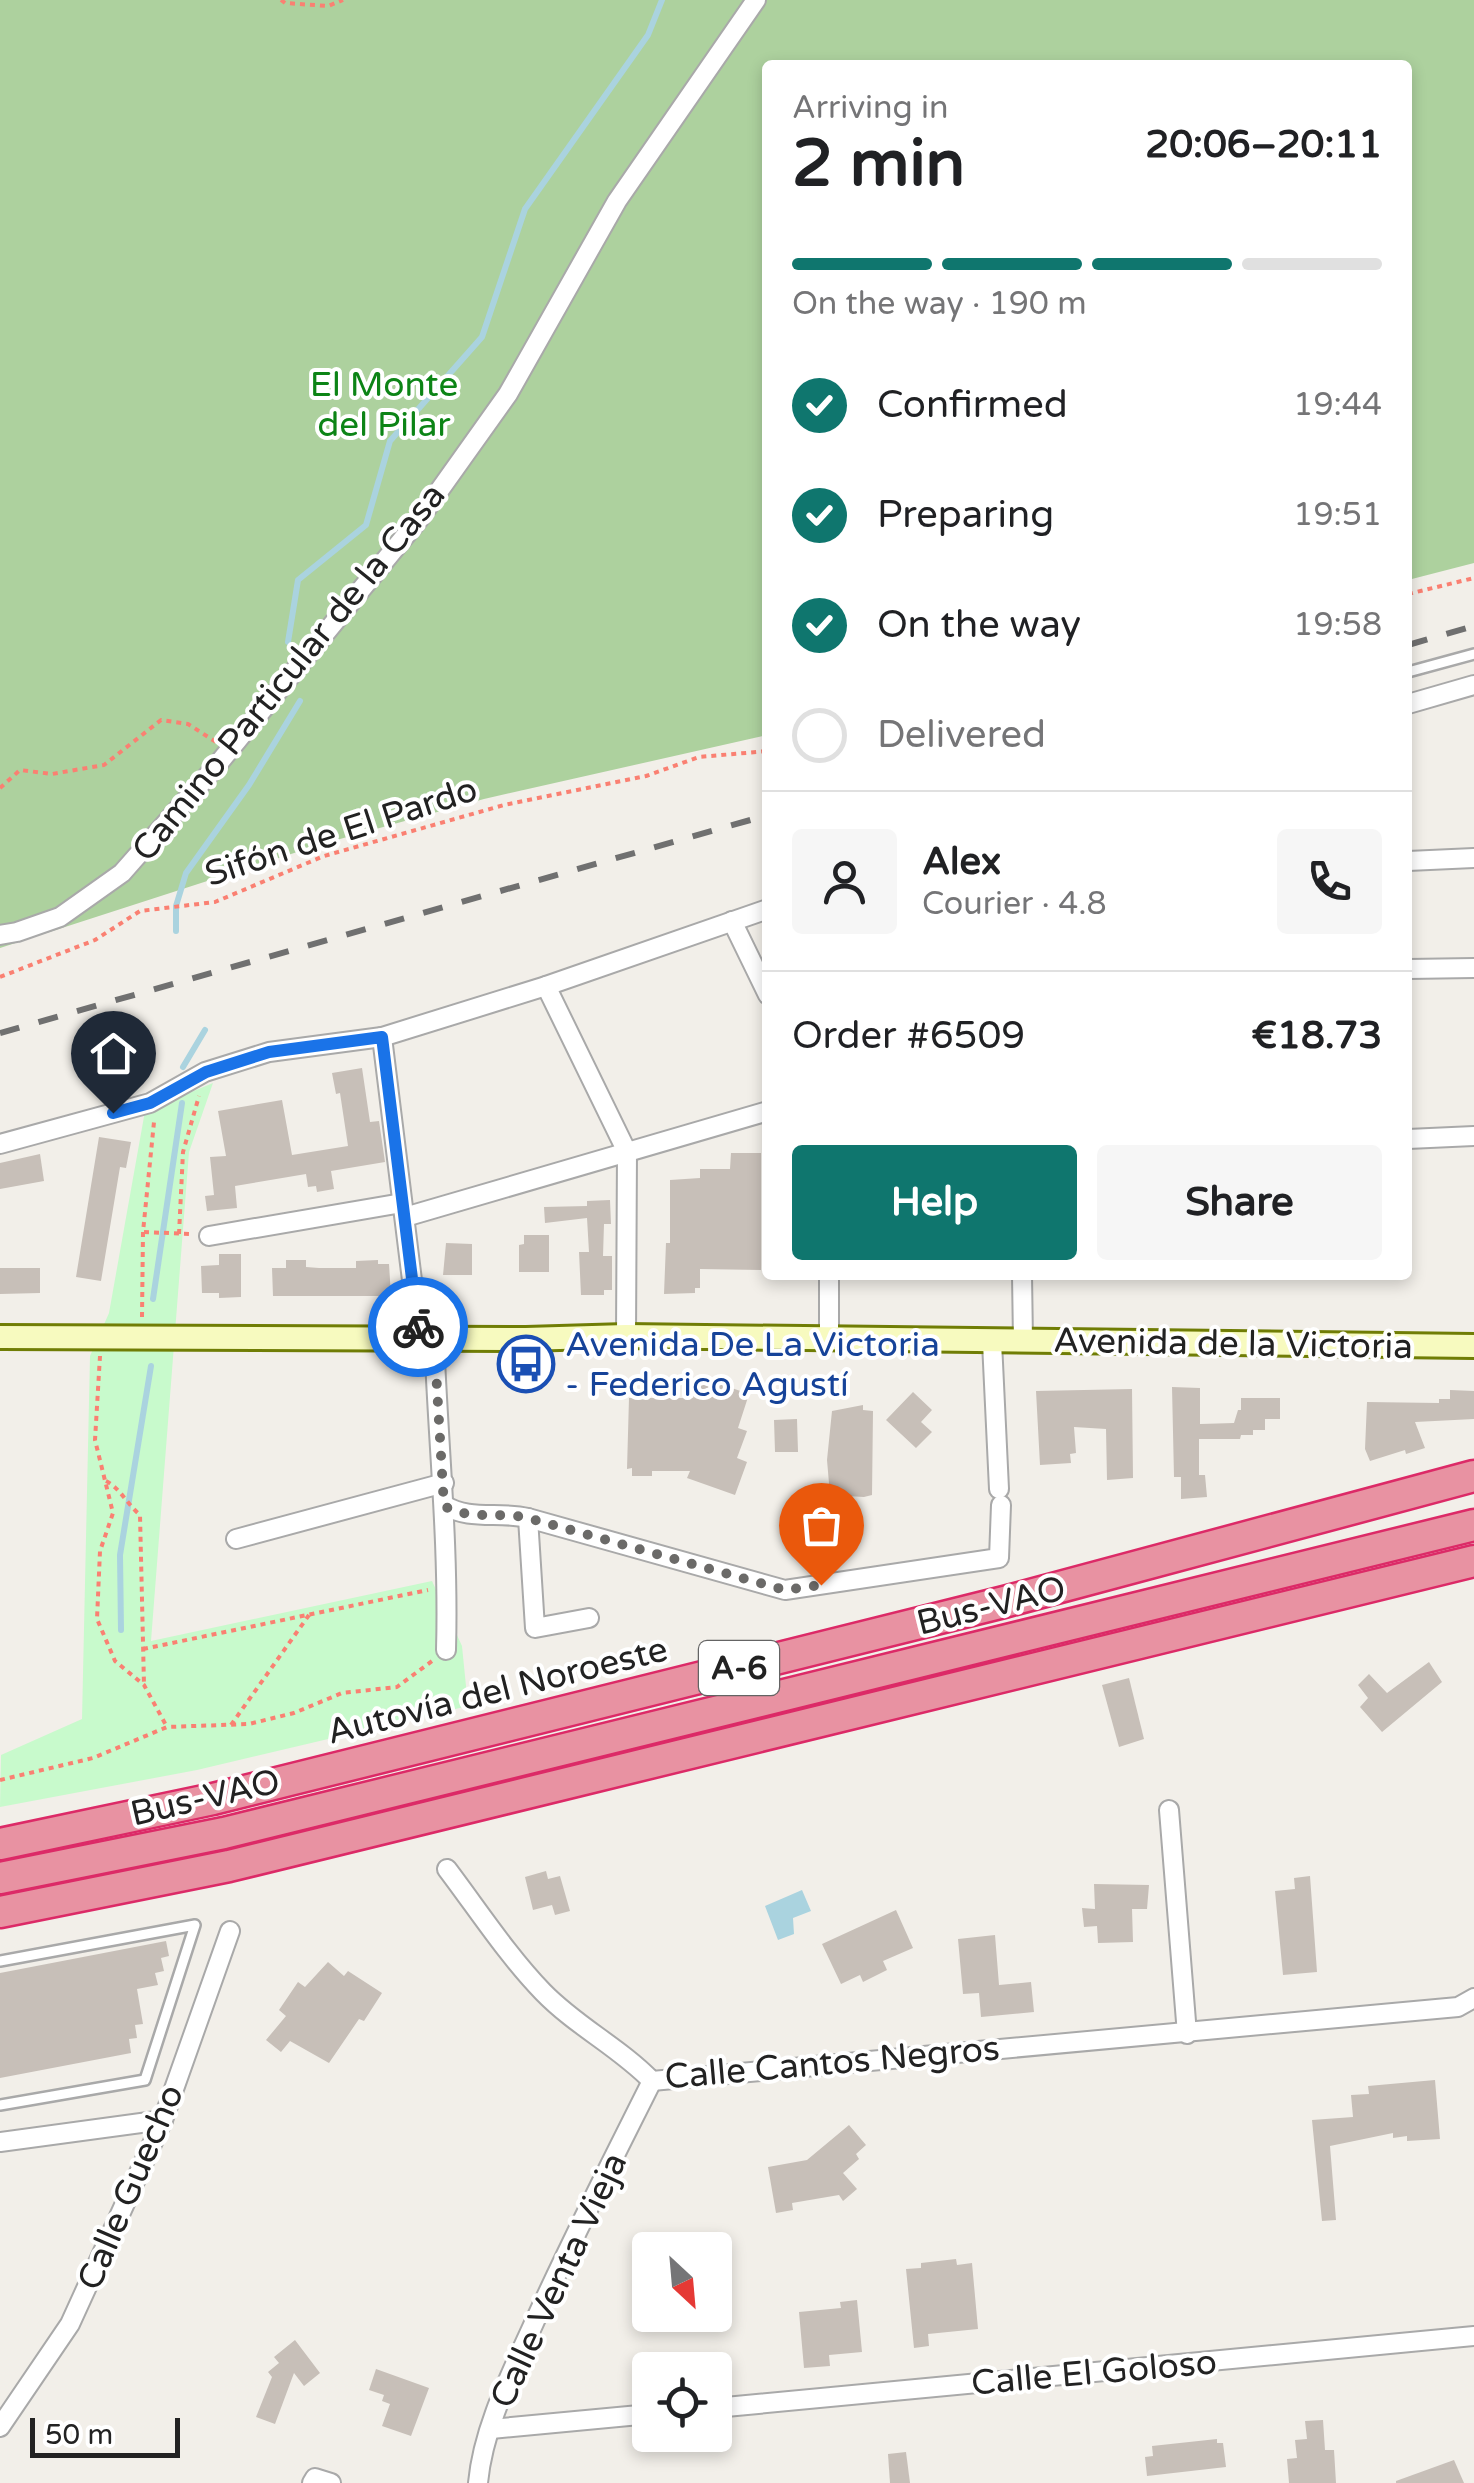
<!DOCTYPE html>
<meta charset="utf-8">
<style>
:root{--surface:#fff;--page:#f6f6f6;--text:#202124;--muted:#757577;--line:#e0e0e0;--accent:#0f766e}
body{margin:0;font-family:"Varela Round",sans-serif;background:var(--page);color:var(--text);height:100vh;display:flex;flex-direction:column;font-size:38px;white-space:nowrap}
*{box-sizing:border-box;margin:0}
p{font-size:32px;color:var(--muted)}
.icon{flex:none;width:55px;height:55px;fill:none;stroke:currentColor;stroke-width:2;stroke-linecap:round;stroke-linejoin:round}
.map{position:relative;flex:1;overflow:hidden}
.side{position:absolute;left:762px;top:60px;width:650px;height:1220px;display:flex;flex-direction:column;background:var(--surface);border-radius:10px;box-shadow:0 5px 15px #0003}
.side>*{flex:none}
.needle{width:65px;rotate:154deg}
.tools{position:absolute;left:632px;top:2232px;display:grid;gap:20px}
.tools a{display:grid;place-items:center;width:100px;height:100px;border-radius:10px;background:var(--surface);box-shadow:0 5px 15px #0003;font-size:50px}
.scale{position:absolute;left:30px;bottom:25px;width:150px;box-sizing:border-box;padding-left:10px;border:5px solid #222;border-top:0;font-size:28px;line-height:35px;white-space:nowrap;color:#222;-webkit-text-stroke:8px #fff;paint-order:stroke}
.pin{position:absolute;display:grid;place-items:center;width:85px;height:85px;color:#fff;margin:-102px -42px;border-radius:50% 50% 50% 0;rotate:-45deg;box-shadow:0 0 10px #0007}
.pin .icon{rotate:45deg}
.courier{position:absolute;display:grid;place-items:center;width:100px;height:100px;margin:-50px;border:8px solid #1a73e8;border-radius:50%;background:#fff;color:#222;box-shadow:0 2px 12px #0007}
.head em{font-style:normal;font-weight:800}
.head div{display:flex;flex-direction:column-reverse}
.head{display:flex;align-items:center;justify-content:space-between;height:170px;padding:0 30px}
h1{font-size:65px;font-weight:800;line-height:75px}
.bar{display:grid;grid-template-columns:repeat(4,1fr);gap:15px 10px;align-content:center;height:120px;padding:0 30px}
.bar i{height:12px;border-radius:8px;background:var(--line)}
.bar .active{background:var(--accent)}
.bar p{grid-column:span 4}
.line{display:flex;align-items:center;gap:25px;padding:0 30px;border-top:2px solid var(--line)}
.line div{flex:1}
.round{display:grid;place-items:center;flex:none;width:105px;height:105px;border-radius:10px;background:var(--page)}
ol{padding:0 30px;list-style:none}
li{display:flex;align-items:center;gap:30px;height:110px}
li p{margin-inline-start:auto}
li .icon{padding:10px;border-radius:50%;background:var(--accent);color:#fff;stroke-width:4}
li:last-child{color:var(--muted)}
li i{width:55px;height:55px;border:5px solid var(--line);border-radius:50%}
.action{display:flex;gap:20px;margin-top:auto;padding:20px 30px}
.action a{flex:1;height:115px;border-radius:10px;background:var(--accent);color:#fff;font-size:40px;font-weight:800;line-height:115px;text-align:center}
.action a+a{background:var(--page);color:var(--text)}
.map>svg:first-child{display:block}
.forest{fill:#add19e}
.park{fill:#c8facc}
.water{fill:#aad3df}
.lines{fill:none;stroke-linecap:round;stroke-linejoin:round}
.stream{stroke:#aad3df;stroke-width:6}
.building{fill:#c7bfb8}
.lane-casing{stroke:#a9a9a9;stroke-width:14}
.street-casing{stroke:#a9a9a9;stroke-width:22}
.secondary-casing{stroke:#707d05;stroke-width:28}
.highway-casing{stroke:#dc2a67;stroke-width:35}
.path{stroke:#fa8072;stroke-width:4;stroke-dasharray:5 5;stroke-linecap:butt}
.lane{stroke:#fff;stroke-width:9}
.street{stroke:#fff;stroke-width:18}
.secondary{stroke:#f7fabf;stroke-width:22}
.highway{stroke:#e892a2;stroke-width:30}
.rail{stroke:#707070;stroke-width:6;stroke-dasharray:20 20;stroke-linecap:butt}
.done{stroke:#6b6a68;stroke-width:10;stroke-dasharray:0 18}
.route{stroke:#1a73e8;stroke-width:12}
.labels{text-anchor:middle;stroke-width:8;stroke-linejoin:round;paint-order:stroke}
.shield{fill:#fff;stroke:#646464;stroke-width:2.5}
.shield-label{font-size:32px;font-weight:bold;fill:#222}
.park-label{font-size:35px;fill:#0c8416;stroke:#fff}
.street-label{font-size:35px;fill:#222;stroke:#fff}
.transit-label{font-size:35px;fill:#164399;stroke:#fff;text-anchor:start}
</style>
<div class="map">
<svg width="1474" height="2483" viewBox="0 0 1474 2483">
<rect width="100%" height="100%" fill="#f2efe9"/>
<polygon class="forest" points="0,0 1474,0 1474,563 1408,580 1408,65 768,65 767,735 484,799 322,844 0,948"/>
<polygon class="park" points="213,1083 189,1152 151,1641 432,1581 462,1646 468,1706 197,1770 0,1807 1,1755 82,1719 90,1356 109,1313 145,1111"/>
<polygon class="water" points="802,1890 811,1911 793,1918 794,1934 778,1940 765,1906"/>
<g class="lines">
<g class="stream">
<polyline points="288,642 298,580 366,525 390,441 482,337 525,209 648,35 662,0"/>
<polyline points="176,931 176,906 186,873 249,785 300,701"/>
<polyline points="183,1067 205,1030"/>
<polyline points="153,1299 182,1103"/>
<polyline points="121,1630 120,1555 151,1366"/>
</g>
</g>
<g class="building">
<polygon points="362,1068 370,1122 379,1121 385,1162 331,1171 334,1189 317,1192 316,1186 308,1187 306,1174 235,1186 237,1208 207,1211 205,1196 214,1195 210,1157 226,1156 218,1111 282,1100 292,1155 348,1146 340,1093 336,1094 332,1073"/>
<polygon points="99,1137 131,1142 126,1168 120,1167 101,1281 76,1277"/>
<polygon points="731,1153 761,1153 761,1270 700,1269 700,1288 695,1288 695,1293 664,1294 666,1243 670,1243 670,1180 700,1178 700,1169 730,1169"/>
<polygon points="40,1154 44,1181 0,1189 0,1163"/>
<polygon points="610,1200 611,1224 604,1224 603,1256 612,1256 612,1290 604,1290 604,1295 581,1295 579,1252 589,1252 587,1218 545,1223 544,1207 587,1206 587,1201"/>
<polygon points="524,1235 549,1235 549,1272 519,1272 519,1245 524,1244"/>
<polygon points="446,1243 472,1244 472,1275 443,1275"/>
<polygon points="219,1254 241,1254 241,1297 219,1298 219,1293 202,1293 201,1266 219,1265"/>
<polygon points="286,1260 306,1260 306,1267 319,1268 356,1268 356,1261 378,1260 378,1264 389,1264 391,1296 273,1296 272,1268 286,1268"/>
<polygon points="0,1268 40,1268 40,1293 0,1294"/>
<polygon points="700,1377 749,1394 738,1428 747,1431 737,1458 747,1462 735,1495 687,1478 690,1471 652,1471 652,1476 632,1476 632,1468 627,1469 629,1398 693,1398"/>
<polygon points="1172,1387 1200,1388 1200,1424 1234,1423 1238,1410 1241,1410 1241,1398 1280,1398 1280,1419 1265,1419 1265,1430 1253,1430 1253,1435 1241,1435 1240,1439 1199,1439 1199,1475 1205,1475 1207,1497 1181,1499 1181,1477 1174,1477"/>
<polygon points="1132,1389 1133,1478 1107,1480 1106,1429 1074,1427 1076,1453 1070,1454 1071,1463 1040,1465 1036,1391"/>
<polygon points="1450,1390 1474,1391 1474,1419 1415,1422 1425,1448 1406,1454 1405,1450 1370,1461 1365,1449 1367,1402 1439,1403 1439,1399 1450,1399"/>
<polygon points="913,1392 932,1410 921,1422 932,1432 916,1448 886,1420"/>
<polygon points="863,1405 863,1410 873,1411 872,1495 864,1497 830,1495 827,1460 832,1411"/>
<polygon points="797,1419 798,1452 775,1452 774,1420"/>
<polygon points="1429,1662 1442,1682 1382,1732 1360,1707 1368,1698 1358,1685 1369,1674 1387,1693"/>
<polygon points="1129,1678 1144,1739 1119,1747 1102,1685"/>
<polygon points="546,1871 548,1879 560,1876 570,1911 555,1915 552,1905 533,1910 525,1877"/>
<polygon points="1310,1876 1317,1972 1283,1975 1275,1891 1295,1889 1294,1878"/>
<polygon points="1094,1884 1149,1885 1147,1909 1132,1909 1133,1942 1098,1943 1097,1926 1084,1927 1082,1908 1095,1909"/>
<polygon points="896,1910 913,1948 883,1961 887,1970 863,1982 860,1975 841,1984 822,1944"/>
<polygon points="995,1935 999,1985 1031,1982 1034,2012 981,2017 979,1993 963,1994 958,1939"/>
<polygon points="166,1941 169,1956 161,1958 164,1971 155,1973 158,1985 137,1989 143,2024 135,2025 137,2038 129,2039 131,2053 0,2078 0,1973"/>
<polygon points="328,1962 344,1976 348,1971 382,1993 364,2021 359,2019 329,2063 290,2041 281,2052 266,2040 286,2016 279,2010 298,1982 305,1987"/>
<polygon points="1435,2080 1440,2139 1407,2141 1407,2136 1393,2138 1393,2133 1330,2146 1336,2220 1322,2221 1312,2120 1353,2117 1351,2095 1369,2094 1368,2086"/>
<polygon points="849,2125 866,2145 856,2154 859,2159 843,2173 857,2189 843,2201 839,2195 792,2203 793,2210 776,2213 768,2167 807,2160"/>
<polygon points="956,2259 957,2265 972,2263 978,2329 928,2334 929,2346 914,2348 906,2269 921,2268 921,2263"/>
<polygon points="857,2300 862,2352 829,2355 830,2366 804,2368 799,2312 841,2308 840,2302"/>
<polygon points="295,2340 320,2373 304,2386 294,2373 275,2424 256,2417 272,2377 268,2372 279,2363 274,2357"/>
<polygon points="376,2369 429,2388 411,2436 382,2426 390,2404 382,2401 384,2395 369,2390"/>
<polygon points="1323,2420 1325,2450 1334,2450 1336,2483 1289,2483 1287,2459 1297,2458 1295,2440 1307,2439 1305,2421"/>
<polygon points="1217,2439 1217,2443 1223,2443 1226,2467 1147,2476 1145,2457 1153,2456 1152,2446"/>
<polygon points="906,2452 910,2483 890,2483 888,2454"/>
<polygon points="1454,2460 1464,2483 1396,2483 1396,2481"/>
</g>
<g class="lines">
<g class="lane-casing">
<g id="lane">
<polyline points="1408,672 1474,654"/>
<polyline points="0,1961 195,1925 145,2080 0,2105"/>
</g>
</g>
<g class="street-casing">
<g id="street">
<polyline points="1408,704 1474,685"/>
<polyline points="1408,861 1474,858"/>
<polyline points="732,921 768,995"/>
<polyline points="0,935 17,932 60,917 122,873 218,764 419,519 508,394 617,201 756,0"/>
<polyline points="1408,969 1474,968"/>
<polyline points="546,986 627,1152 626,1336"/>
<polyline points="382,1037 419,1337"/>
<polyline points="1408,1139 1474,1136"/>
<polyline points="0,1144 150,1103 205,1072 269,1052 382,1037 546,986 768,909"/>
<polyline points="405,1217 768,1111"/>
<polyline points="209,1236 402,1203"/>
<polyline points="1022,1275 1023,1341"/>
<path d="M434,1337C438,1441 449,1545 446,1650"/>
<polyline points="829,1340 829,1275"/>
<polyline points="992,1342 999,1489"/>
<path d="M444,1505C470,1521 498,1511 528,1518L785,1590L999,1558L1001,1505"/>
<polyline points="528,1518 535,1628 589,1618"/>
<polyline points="236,1539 444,1483"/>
<polyline points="1169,1810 1187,2034"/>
<path d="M447,1869C478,1910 508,1956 543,1992C577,2027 619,2047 652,2081L1458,2007L1474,1998"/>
<polyline points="0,2142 163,2120"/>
<polyline points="715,2408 1474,2336"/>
<polyline points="0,2427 70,2324 163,2120 230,1931"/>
<polyline points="491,2429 650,2414"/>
<polyline points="312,2483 315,2478 331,2483"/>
<path d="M478,2483C483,2428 511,2374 534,2323C571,2241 612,2161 652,2081"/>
</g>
</g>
<g class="secondary-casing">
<polyline id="secondary" points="0,1337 526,1339 626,1336 1474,1346"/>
</g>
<g class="highway-casing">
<g id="highway">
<polyline points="0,1844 213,1799 1004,1602 1474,1476"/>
<polyline points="0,1878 224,1833 1474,1525"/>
<polyline points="0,1912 229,1866 1474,1561"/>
</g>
</g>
<g class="path">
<polyline points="281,0 285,3 328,6 343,0"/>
<polyline points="1408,594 1474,578"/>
<polyline points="0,788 20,770 52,774 104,765 161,720 188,724 216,742"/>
<polyline points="0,977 95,940 140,911 215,902 324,856 504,805 646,776 699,757 768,751"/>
<polyline points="144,1232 190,1234"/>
<polyline points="179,1234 183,1152 199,1096"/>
<polyline points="142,1317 143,1232 154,1122"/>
<polyline points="100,1356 95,1440 113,1513 100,1551 97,1619 115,1661 144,1685 167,1727"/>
<path d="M106,1481C120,1488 127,1504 140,1515L144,1685"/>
<polyline points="143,1649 428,1590"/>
<polyline points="231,1725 309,1615"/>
<polyline points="0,1780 93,1758 167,1727 249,1724 294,1713 342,1693 397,1687 432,1661"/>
</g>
<use href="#lane" class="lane"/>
<use href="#street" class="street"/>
<use href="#secondary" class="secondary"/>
<use href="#highway" class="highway"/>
<g class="rail">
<polyline points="1408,645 1474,626"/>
<polyline points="0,1033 768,815"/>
</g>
</g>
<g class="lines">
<path class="done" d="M418,1327L419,1337H434L444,1506C470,1521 498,1511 528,1518L785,1590L821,1585"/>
<polyline class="route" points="113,1113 150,1103 206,1072 269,1052 382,1037 418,1327"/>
</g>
<defs>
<g id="bus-ring" transform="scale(2.875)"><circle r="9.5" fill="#fff" stroke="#1a4fb4" stroke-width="1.5"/><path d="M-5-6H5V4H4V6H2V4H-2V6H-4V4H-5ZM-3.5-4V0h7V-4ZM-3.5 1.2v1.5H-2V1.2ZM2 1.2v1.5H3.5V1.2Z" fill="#1a4fb4"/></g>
</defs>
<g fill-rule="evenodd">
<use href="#bus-ring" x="526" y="1364"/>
</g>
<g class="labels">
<rect class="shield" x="699" y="1641" width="80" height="54" rx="8"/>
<g class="shield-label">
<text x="739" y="1679">A-6</text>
</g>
<g class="park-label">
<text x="384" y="396">El Monte<tspan x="384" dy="40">del Pilar</tspan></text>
</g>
<g class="street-label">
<text transform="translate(288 672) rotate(-51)" y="12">Camino Particular de la Casa</text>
<text transform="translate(341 831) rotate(-18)" y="12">Sifón de El Pardo</text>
<text transform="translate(1233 1343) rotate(1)" y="12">Avenida de la Victoria</text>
<text transform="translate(991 1605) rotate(-14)" y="12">Bus-VAO</text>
<text transform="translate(497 1690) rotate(-14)" y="12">Autovía del Noroeste</text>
<text transform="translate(205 1797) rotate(-13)" y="12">Bus-VAO</text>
<text transform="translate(832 2062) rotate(-5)" y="12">Calle Cantos Negros</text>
<text transform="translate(130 2187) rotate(-67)" y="12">Calle Guecho</text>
<text transform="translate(558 2280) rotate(-65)" y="12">Calle Venta Vieja</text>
<text transform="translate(1094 2372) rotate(-5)" y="12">Calle El Goloso</text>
</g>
<g class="transit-label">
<text x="565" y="1356">Avenida De La Victoria<tspan x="565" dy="40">- Federico Agustí</tspan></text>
</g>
</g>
</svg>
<div class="tools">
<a><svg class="needle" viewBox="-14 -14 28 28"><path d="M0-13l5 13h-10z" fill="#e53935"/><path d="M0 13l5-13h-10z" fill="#757577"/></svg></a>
<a><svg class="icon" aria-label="locate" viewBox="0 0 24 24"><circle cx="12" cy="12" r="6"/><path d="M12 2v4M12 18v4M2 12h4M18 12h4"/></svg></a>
</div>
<div class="scale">50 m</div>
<div class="pin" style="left:821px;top:1585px;background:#ea580c"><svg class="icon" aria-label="bag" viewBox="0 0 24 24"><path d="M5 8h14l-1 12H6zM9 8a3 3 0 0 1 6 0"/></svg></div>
<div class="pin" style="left:113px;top:1113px;background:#1f2937"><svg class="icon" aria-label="home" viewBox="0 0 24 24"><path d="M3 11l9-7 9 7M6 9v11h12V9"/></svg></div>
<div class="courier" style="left:418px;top:1327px"><svg class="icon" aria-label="bike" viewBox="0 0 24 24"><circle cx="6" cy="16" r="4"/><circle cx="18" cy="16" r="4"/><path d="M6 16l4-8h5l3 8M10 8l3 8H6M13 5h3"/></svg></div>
<section class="side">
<div class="head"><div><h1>2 min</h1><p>Arriving in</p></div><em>20:06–20:11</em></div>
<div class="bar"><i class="active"></i><i class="active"></i><i class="active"></i><i></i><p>On the way · 190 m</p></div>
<ol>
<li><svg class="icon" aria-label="check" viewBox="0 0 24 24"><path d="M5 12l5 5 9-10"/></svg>Confirmed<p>19:44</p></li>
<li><svg class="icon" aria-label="check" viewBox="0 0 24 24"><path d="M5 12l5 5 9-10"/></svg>Preparing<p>19:51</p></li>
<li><svg class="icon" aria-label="check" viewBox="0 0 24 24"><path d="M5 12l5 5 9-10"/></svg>On the way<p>19:58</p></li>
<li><i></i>Delivered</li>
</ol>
<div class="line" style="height:180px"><a class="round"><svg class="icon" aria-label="person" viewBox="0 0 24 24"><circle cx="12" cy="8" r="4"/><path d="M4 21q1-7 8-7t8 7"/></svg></a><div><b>Alex</b><p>Courier · 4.8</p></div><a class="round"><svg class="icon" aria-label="phone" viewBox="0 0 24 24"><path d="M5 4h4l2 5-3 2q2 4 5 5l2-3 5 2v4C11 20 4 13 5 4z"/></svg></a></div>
<div class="line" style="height:130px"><div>Order #6509</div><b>€18.73</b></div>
<div class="action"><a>Help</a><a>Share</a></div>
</section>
</div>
